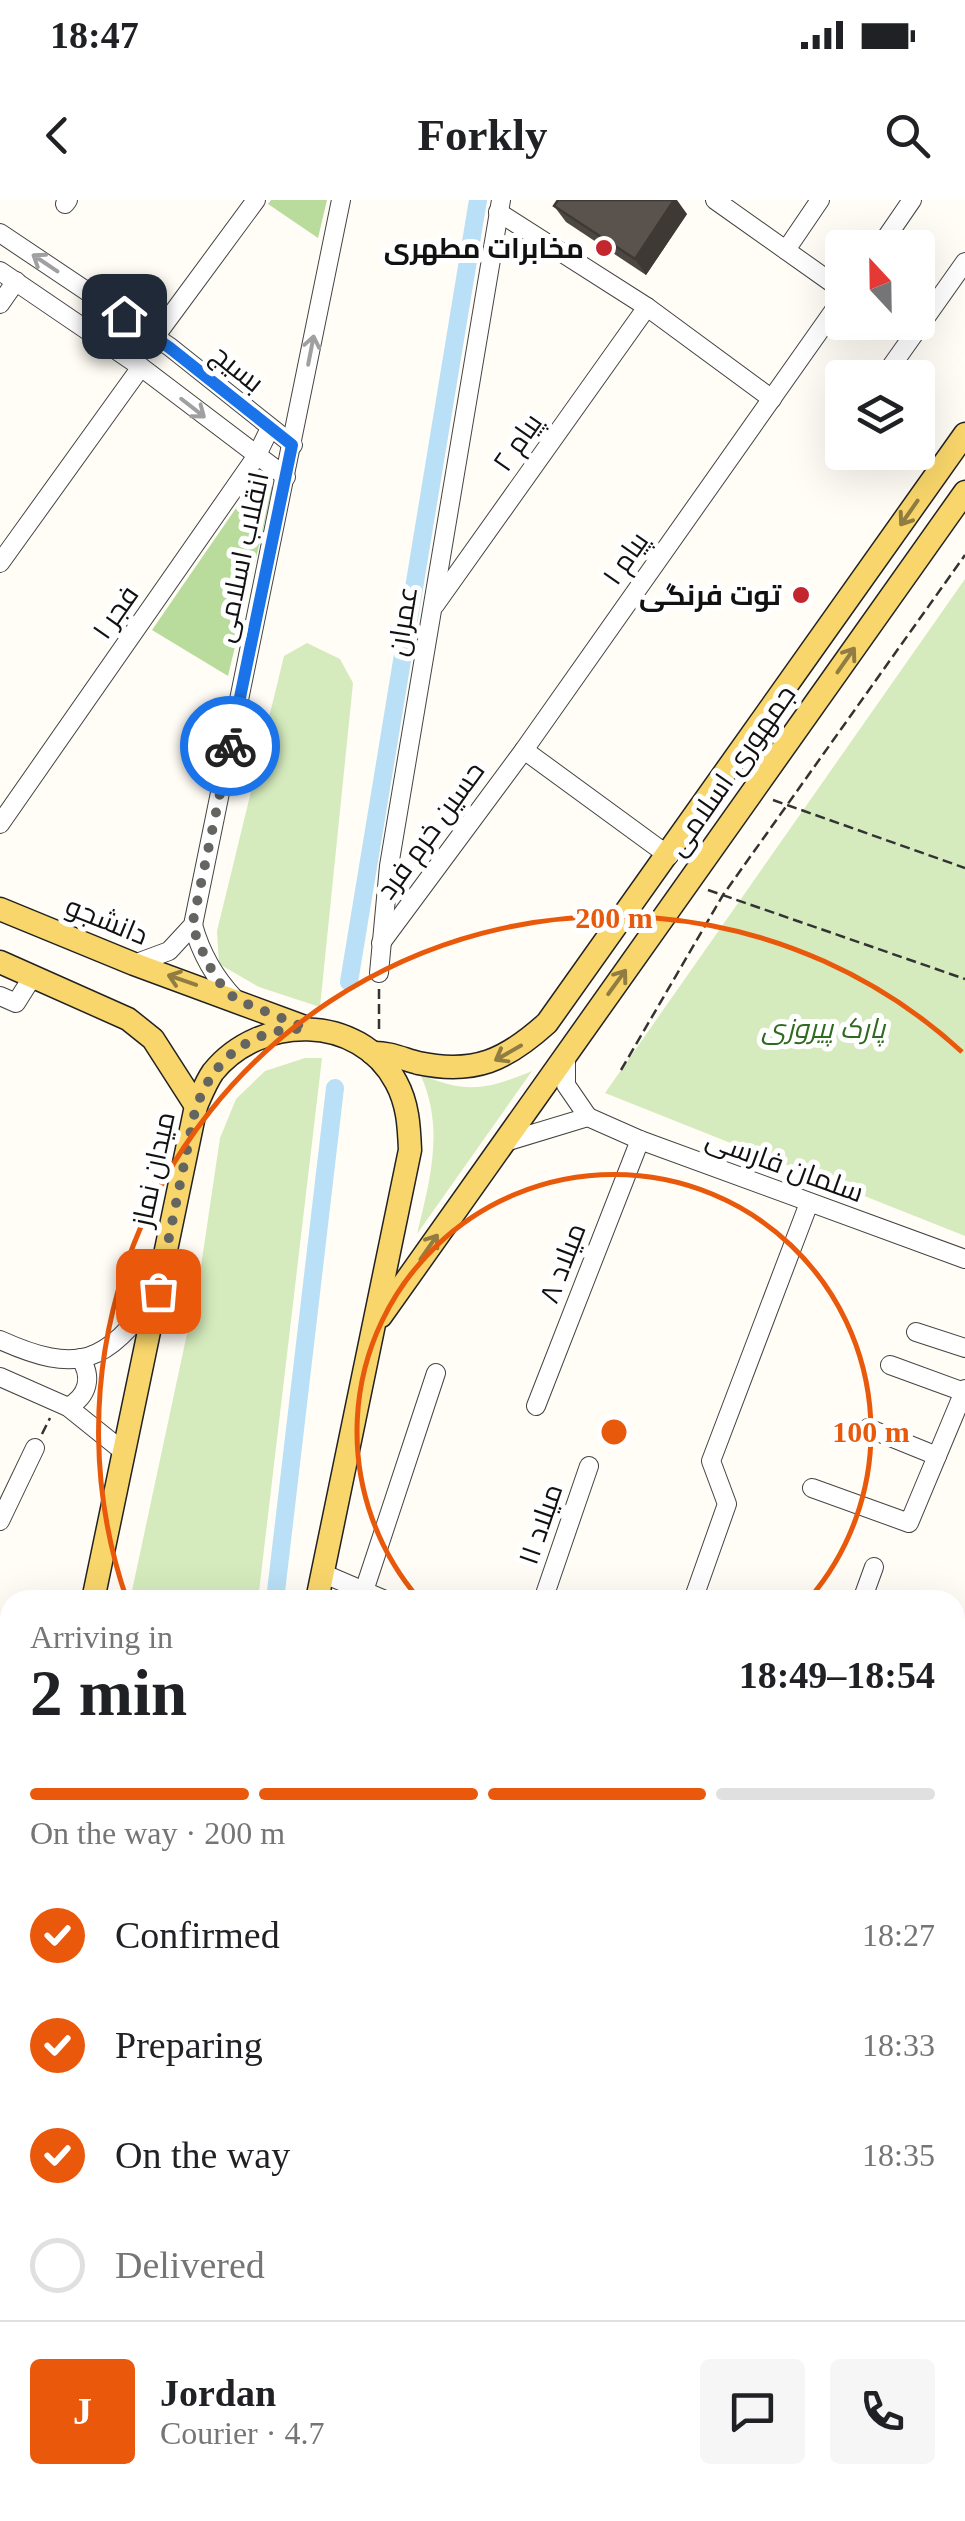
<!DOCTYPE html>
<meta charset="utf-8">
<style>
:root{--surface:#fff;--page:#f6f6f6;--text:#202124;--muted:#757577;--line:#e0e0e0;--accent:#ea580c}
body{margin:0;font-family:"Times New Roman",Cairo,serif;background:var(--page);color:var(--text);height:100vh;display:flex;flex-direction:column;font-size:38px;white-space:nowrap}
*{box-sizing:border-box;margin:0}
p{font-size:32px;color:var(--muted)}
.icon{flex:none;width:55px;height:55px;fill:none;stroke:currentColor;stroke-width:2;stroke-linecap:round;stroke-linejoin:round}
.map{position:relative;flex:1;overflow:hidden}
.drawer{position:absolute;left:0px;top:1390px;width:965px;height:932px;display:flex;flex-direction:column;background:var(--surface);border-radius:30px 30px 0 0;box-shadow:0 10px 40px #0002}
.drawer>*{flex:none}
.needle{width:65px;rotate:338deg}
.tools{position:absolute;left:825px;top:30px;display:grid;gap:20px}
.tools a{display:grid;place-items:center;width:110px;height:110px;border-radius:10px;background:var(--surface);box-shadow:0 10px 40px #0002;font-size:50px}
.pin{position:absolute;display:grid;place-items:center;width:85px;height:85px;color:#fff;margin:-42px;border-radius:20px;box-shadow:0 5px 15px #0006}
.courier{position:absolute;display:grid;place-items:center;width:100px;height:100px;margin:-50px;border:8px solid #1a73e8;border-radius:50%;background:#fff;color:#222;box-shadow:0 2px 12px #0007}
.headline em{font-style:normal;font-weight:700}
.headline div{display:flex;flex-direction:column-reverse}
.headline{display:flex;align-items:center;justify-content:space-between;height:170px;padding:0 30px}
h1{font-size:65px;font-weight:700;line-height:75px}
.bar{display:grid;grid-template-columns:repeat(4,1fr);gap:15px 10px;align-content:center;height:120px;padding:0 30px}
.bar i{height:12px;border-radius:8px;background:var(--line)}
.bar .active{background:var(--accent)}
.bar p{grid-column:span 4}
.line{display:flex;align-items:center;gap:25px;padding:0 30px;border-top:2px solid var(--line)}
.line div{flex:1}
.round{display:grid;place-items:center;flex:none;width:105px;height:105px;border-radius:10px;background:var(--page)}
ol{padding:0 30px;list-style:none}
li{display:flex;align-items:center;gap:30px;height:110px}
li p{margin-inline-start:auto}
li .icon{padding:10px;border-radius:50%;background:var(--accent);color:#fff;stroke-width:4}
li:last-child{color:var(--muted)}
li i{width:55px;height:55px;border:5px solid var(--line);border-radius:50%}
.status{display:flex;justify-content:space-between;align-items:center;height:70px;padding:0 50px;background:var(--surface);direction:ltr}
.status svg{height:28px;fill:currentColor}
header{display:flex;justify-content:space-between;align-items:center;height:130px;padding:0 30px;background:var(--surface);font-size:45px;font-weight:700}
.map>svg:first-child{display:block}
.green{fill:#d5ebbd}
.forest{fill:#b9dc9c}
.lines{fill:none;stroke-linecap:round;stroke-linejoin:round}
.canal{stroke:#b9e0f7;stroke-width:18}
.minor-casing{stroke:#444;stroke-width:20}
.major-casing{stroke:#222;stroke-width:25}
.path{stroke:#333;stroke-width:2.5;stroke-dasharray:10 5;stroke-linecap:butt}
.minor{stroke:#fff;stroke-width:18}
.major{stroke:#f9d66b;stroke-width:22}
.wall{fill:#4d4742}
.shaded-wall{fill:#3f3936}
.building{fill:#5a524d;stroke:#3f3936;stroke-width:2.5}
.oneway{stroke:#a0a0a0}
.oneway2{stroke:#917d42}
.done{stroke:#646461;stroke-width:10;stroke-dasharray:0 18}
.route{stroke:#1a73e8;stroke-width:12}
.ring{fill:none;stroke:#e8590c;stroke-width:5}
.poi-dot{fill:#c4262e;stroke:#fff;stroke-width:4}
.labels{text-anchor:middle;stroke-width:10;stroke-linejoin:round;paint-order:stroke}
.poi-label{font-size:28px;font-weight:bold;fill:#111;stroke:#fff;text-anchor:end}
.street-label{font-size:28px;fill:#111;stroke:#fff}
.park-label{font-size:28px;font-style:italic;fill:#2f6b1f;stroke:#fff}
.centre{fill:#e8590c;stroke:#fff;stroke-width:5}
.ring-label{font-size:30px;text-anchor:middle;font-weight:bold;fill:#e8590c;stroke:#fff;stroke-width:10;stroke-linejoin:round;paint-order:stroke}
</style>
<div class="status"><b>18:47</b><svg viewBox="0 0 49 12"><path d="M0 12V9h3v3zM5 12V6h3v6zM10 12V3h3v9zM15 12V0h3v12zM26 1h20v11H26zM47 4h2v5h-2z"/></svg></div>
<header><svg class="icon" aria-label="back" viewBox="0 0 24 24"><path d="M15 5l-7 7 7 7"/></svg>Forkly<svg class="icon" aria-label="search" viewBox="0 0 24 24"><circle cx="10" cy="10" r="6"/><path d="M15 15l6 6"/></svg></header>
<div class="map">
<svg width="965" height="2321" viewBox="0 0 965 2321">
<rect width="100%" height="100%" fill="#fffdf5"/>
<g class="green">
<polygon points="965,379 965,1036 605,893"/>
<polygon points="307,443 340,459 353,483 320,807 259,787 219,764 217,731 284,456"/>
<polygon points="305,858 322,858 258,1400 130,1400 200,1073 220,938 236,899 265,871"/>
<path d="M532,871L417,1034C430,980 445,927 420,874C466,894 486,890 532,871Z"/>
</g>
<g class="forest">
<polygon points="271,0 327,0 318,38 268,4"/>
<polygon points="254,282 273,287 228,476 152,430"/>
</g>
<g class="lines">
<g class="canal">
<polyline points="349,782 478,0"/>
<polyline points="275,1400 335,888"/>
<polyline points="385,2312 386,2321"/>
</g>
<g class="minor-casing">
<g id="minor">
<polyline points="715,0 842,90"/>
<polyline points="65,4 68,0"/>
<polyline points="498,12 647,107 772,199"/>
<polyline points="0,33 170,147 293,245"/>
<polyline points="879,48 912,0"/>
<polyline points="786,50 820,0"/>
<polyline points="0,71 141,167 286,277"/>
<polyline points="0,104 16,81"/>
<polyline points="155,137 256,0"/>
<polyline points="890,168 965,62"/>
<polyline points="0,363 141,167"/>
<polyline points="435,405 647,107"/>
<polyline points="524,550 669,656"/>
<polyline points="0,624 256,257 270,228"/>
<path d="M193,725C201,754 214,777 235,799"/>
<polyline points="381,743 524,550 842,99"/>
<polyline points="134,764 169,751 193,725 341,0"/>
<polyline points="379,773 389,666 501,0"/>
<polyline points="0,796 16,803 33,776"/>
<polyline points="566,854 566,885 588,917"/>
<polyline points="588,917 640,940 965,1059"/>
<polyline points="502,943 588,917"/>
<polyline points="916,1132 965,1148"/>
<path d="M0,1140C78,1175 106,1164 155,1095"/>
<polyline points="890,1165 964,1192"/>
<polyline points="0,1177 68,1207 124,1252"/>
<polyline points="536,1206 640,940"/>
<path d="M68,1207C88,1196 93,1177 80,1158"/>
<polyline points="868,1228 937,1256"/>
<polyline points="812,1288 909,1323 965,1189"/>
<polyline points="0,1321 35,1248"/>
<polyline points="322,1373 385,1400"/>
<polyline points="361,1400 436,1173"/>
<polyline points="543,1400 589,1266"/>
<polyline points="693,1400 727,1304 711,1261 809,1003"/>
<polyline points="862,1400 874,1367"/>
<polyline points="955,1611 965,1614"/>
<polyline points="955,1635 965,1639"/>
<polyline points="0,1771 10,1775"/>
<polyline points="955,2134 965,2139"/>
<polyline points="955,2288 965,2292"/>
<polyline points="364,2312 365,2321"/>
<polyline points="416,2312 418,2321"/>
<polyline points="633,2321 636,2312"/>
<polyline points="840,2321 840,2312"/>
</g>
</g>
<g class="major-casing">
<g id="major">
<polyline points="0,709 134,764 302,826"/>
<polyline points="0,762 128,819 153,839 196,906"/>
<path d="M372,853C388,852 403,859 418,863C475,875 506,860 547,823L965,234"/>
<polyline points="381,1116 965,292"/>
<path d="M93,1400L196,906C201,895 206,882 213,872C260,814 359,813 396,882C408,904 409,926 410,950L317,1400"/>
<polyline points="0,1849 10,1799"/>
<polyline points="0,2009 10,1960"/>
</g>
</g>
<g class="path">
<polyline points="773,600 965,668"/>
<polyline points="708,690 965,779"/>
<polyline points="379,789 379,831"/>
<polyline points="621,870 723,695 965,355"/>
<polyline points="42,1234 50,1218"/>
</g>
<use href="#minor" class="minor"/>
<use href="#major" class="major"/>
</g>
<polygon class="wall" points="554,6 687,14 646,75 566,22"/>
<polygon class="shaded-wall" points="674,0 677,0 687,14 646,75 635,59"/>
<polygon class="building" points="558,0 674,0 635,59 554,6"/>
<defs><path id="oneway-shaft" d="M-6 0H5M1.5-3L5.5 0L1.5 3" fill="none" stroke-width="1.6" stroke-linecap="round" stroke-linejoin="round" transform="scale(2.5)"/></defs>
<g class="oneway">
<use href="#oneway-shaft" transform="translate(45 63) rotate(-146)"/>
<use href="#oneway-shaft" transform="translate(311 150) rotate(-79)"/>
<use href="#oneway-shaft" transform="translate(193 208) rotate(38)"/>
</g>
<g class="oneway2">
<use href="#oneway-shaft" transform="translate(909 313) rotate(125)"/>
<use href="#oneway-shaft" transform="translate(846 460) rotate(-55)"/>
<use href="#oneway-shaft" transform="translate(182 780) rotate(-161)"/>
<use href="#oneway-shaft" transform="translate(617 782) rotate(-54)"/>
<use href="#oneway-shaft" transform="translate(508 853) rotate(150)"/>
<use href="#oneway-shaft" transform="translate(429 1047) rotate(-55)"/>
</g>
<g class="lines">
<polyline class="done" points="158,1091 196,906 212,874 237,848 270,832 306,828 235,799 220,783 207,762 192,726 230,546"/>
<polyline class="route" points="124,116 170,148 292,245 230,546"/>
</g>
<g class="ring">
<path d="M419 1399A257 257 0 1 1 809 1399"/>
<path d="M127 1400A515 515 0 0 1 962 852"/>
</g>
<g class="poi-dot">
<circle cx="604" cy="48" r="10"/>
<circle cx="801" cy="395" r="10"/>
</g>
<g class="labels">
<g class="poi-label">
<text x="584" y="58">مخابرات مطهری</text>
<text x="781" y="405">توت فرنگی</text>
</g>
<g class="street-label">
<text transform="translate(238 168) rotate(39)" y="10">بسیج</text>
<text transform="translate(517 242) rotate(-55)" y="10">پیام ۲</text>
<text transform="translate(241 357) rotate(-78)" y="10">انقلاب اسلامی</text>
<text transform="translate(625 358) rotate(-55)" y="10">پیام ۱</text>
<text transform="translate(115 412) rotate(-55)" y="10">فجر ۱</text>
<text transform="translate(402 421) rotate(-81)" y="10">عمران</text>
<text transform="translate(731 570) rotate(-55)" y="10">جمهوری اسلامی</text>
<text transform="translate(430 630) rotate(-54)" y="10">حسین خرم فرد</text>
<text transform="translate(107 720) rotate(22)" y="10">دانشجو</text>
<text transform="translate(785 965) rotate(20)" y="10">سلمان فارسی</text>
<text transform="translate(153 969) rotate(-78)" y="10">میدان نماز</text>
<text transform="translate(562 1063) rotate(-69)" y="10">میلاد ۸</text>
<text transform="translate(540 1324) rotate(-71)" y="10">میلاد ۱۱</text>
</g>
<g class="park-label">
<text x="823" y="838">پارک پیروزی</text>
</g>
</g>
<circle cx="614" cy="1232" r="15" class="centre"/>
<g class="ring-label">
<text x="614" y="728">200 m</text>
<text x="871" y="1242">100 m</text>
</g>
</svg>
<div class="tools">
<a><svg class="needle" viewBox="-14 -14 28 28"><path d="M0-13l5 13h-10z" fill="#e53935"/><path d="M0 13l5-13h-10z" fill="#757577"/></svg></a>
<a><svg class="icon" aria-label="layers" viewBox="0 0 24 24"><path d="M12 4l9 5-9 5-9-5zM3 14l9 5 9-5"/></svg></a>
</div>
<div class="pin" style="left:158px;top:1091px;background:#ea580c"><svg class="icon" aria-label="bag" viewBox="0 0 24 24"><path d="M5 8h14l-1 12H6zM9 8a3 3 0 0 1 6 0"/></svg></div>
<div class="pin" style="left:124px;top:116px;background:#1f2937"><svg class="icon" aria-label="home" viewBox="0 0 24 24"><path d="M3 11l9-7 9 7M6 9v11h12V9"/></svg></div>
<div class="courier" style="left:230px;top:546px"><svg class="icon" aria-label="bike" viewBox="0 0 24 24"><circle cx="6" cy="16" r="4"/><circle cx="18" cy="16" r="4"/><path d="M6 16l4-8h5l3 8M10 8l3 8H6M13 5h3"/></svg></div>
<section class="drawer">
<div class="headline"><div><h1>2 min</h1><p>Arriving in</p></div><em>18:49–18:54</em></div>
<div class="bar"><i class="active"></i><i class="active"></i><i class="active"></i><i></i><p>On the way · 200 m</p></div>
<ol>
<li><svg class="icon" aria-label="check" viewBox="0 0 24 24"><path d="M5 12l5 5 9-10"/></svg>Confirmed<p>18:27</p></li>
<li><svg class="icon" aria-label="check" viewBox="0 0 24 24"><path d="M5 12l5 5 9-10"/></svg>Preparing<p>18:33</p></li>
<li><svg class="icon" aria-label="check" viewBox="0 0 24 24"><path d="M5 12l5 5 9-10"/></svg>On the way<p>18:35</p></li>
<li><i></i>Delivered</li>
</ol>
<div class="line" style="height:180px"><b class="round" style="background:var(--accent);color:#fff">J</b><div><b>Jordan</b><p>Courier · 4.7</p></div><a class="round"><svg class="icon" aria-label="chat" viewBox="0 0 24 24"><path d="M4 5h16v11H9l-5 4z"/></svg></a><a class="round"><svg class="icon" aria-label="phone" viewBox="0 0 24 24"><path d="M5 4h4l2 5-3 2q2 4 5 5l2-3 5 2v4C11 20 4 13 5 4z"/></svg></a></div>
</section>
</div>
